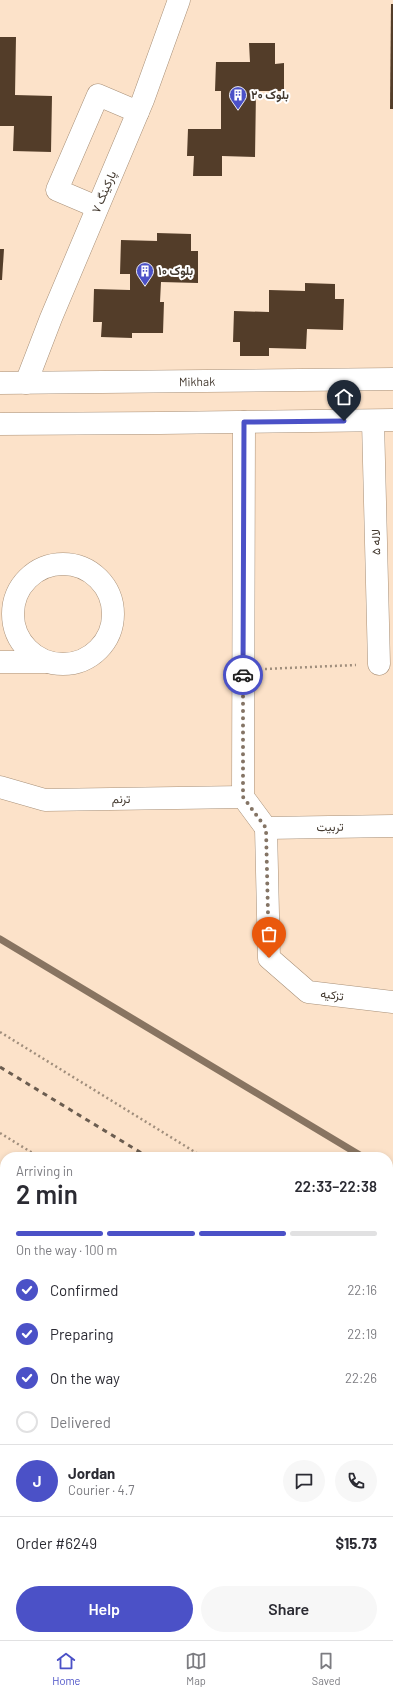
<!DOCTYPE html>
<meta charset="utf-8">
<style>
:root{--surface:#fff;--page:#f7f7f7;--text:#2b2b33;--muted:#7c7c81;--line:#e1e1e2;--accent:#4b51c7}
body{margin:0;font-family:Barlow,Vazirmatn,sans-serif;background:var(--page);color:var(--text);height:100vh;display:flex;flex-direction:column;font-size:15px;white-space:nowrap}
*{box-sizing:border-box;margin:0}
p{font-size:13px;color:var(--muted)}
.icon{flex:none;width:22px;height:22px;fill:none;stroke:currentColor;stroke-width:2;stroke-linecap:round;stroke-linejoin:round}
.map{position:relative;flex:1;overflow:hidden}
.sheet{position:absolute;left:0px;top:1152px;width:393px;height:488px;display:flex;flex-direction:column;background:var(--surface);border-radius:16px 16px 0 0;box-shadow:0 2px 6px #0003}
.sheet>*{flex:none}
.pin{position:absolute;display:grid;place-items:center;width:34px;height:34px;color:#fff;margin:-41px -17px;border-radius:50% 50% 50% 0;rotate:-45deg;box-shadow:0 0 4px #0007}
.pin .icon{rotate:45deg}
.courier{position:absolute;display:grid;place-items:center;width:40px;height:40px;margin:-20px;border:3px solid #4b51c7;border-radius:50%;background:#fff;color:#222;box-shadow:0 1px 5px #0007}
.headline em{font-style:normal;font-weight:600}
.headline div{display:flex;flex-direction:column-reverse}
.headline{display:flex;align-items:center;justify-content:space-between;height:68px;padding:0 16px}
h1{font-size:26px;font-weight:600;line-height:30px}
.bar{display:grid;grid-template-columns:repeat(4,1fr);gap:6px 4px;align-content:center;height:48px;padding:0 16px}
.bar i{height:5px;border-radius:3px;background:var(--line)}
.bar .on{background:var(--accent)}
.bar p{grid-column:span 4}
.line{display:flex;align-items:center;gap:10px;padding:0 16px;border-top:1px solid var(--line)}
.line div{flex:1}
.round{display:grid;place-items:center;flex:none;width:42px;height:42px;border-radius:21px;background:var(--page)}
ol{padding:0 16px;list-style:none}
li{display:flex;align-items:center;gap:12px;height:44px}
li p{margin-inline-start:auto}
li .icon{padding:4px;border-radius:50%;background:var(--accent);color:#fff;stroke-width:4}
li:last-child{color:var(--muted)}
li i{width:22px;height:22px;border:2px solid var(--line);border-radius:50%}
.action{display:flex;gap:8px;margin-top:auto;padding:8px 16px}
.action a{flex:1;height:46px;border-radius:24px;background:var(--accent);color:#fff;font-size:16px;font-weight:600;line-height:46px;text-align:center}
.action a+a{background:var(--page);color:var(--text)}
.dock{display:flex;justify-content:space-around;align-items:center;height:56px;border-top:1px solid var(--line);background:var(--surface);font-size:11px;color:var(--muted)}
.dock a{display:grid;justify-items:center;gap:2px}
.dock .on{color:var(--accent)}
.map>svg:first-child{display:block}
.lines{fill:none;stroke-linecap:round;stroke-linejoin:round}
.stream{stroke:#887461;stroke-width:7}
.building{fill:#533d29}
.minor-casing{stroke:#a89078;stroke-width:23}
.path{stroke:#a08e7c;stroke-width:2.5;stroke-dasharray:2 3;stroke-linecap:butt}
.minor{stroke:#fff;stroke-width:22}
.rail{stroke:#6b5d50;stroke-width:3;stroke-dasharray:5 5;stroke-linecap:butt}
.done{stroke:#847465;stroke-width:4;stroke-dasharray:0 7.2}
.route{stroke:#4b51c7;stroke-width:5}
.labels{text-anchor:middle;stroke-width:4;stroke-linejoin:round;paint-order:stroke}
.poi-label{font-size:12px;font-weight:bold;fill:#43392f;stroke:#fff;text-anchor:start}
.street-label{font-size:12px;fill:#43392f;stroke:#fff}
</style>
<div class="map">
<svg width="393" height="1640" viewBox="0 0 393 1640">
<rect width="100%" height="100%" fill="#fce2c9"/>
<g class="lines">
<g class="stream">
<polyline points="0,939 363,1157"/>
<polyline points="388,1172 393,1175"/>
</g>
</g>
<g class="building">
<polygon points="391,4 393,4 393,109 390,109"/>
<polygon points="0,37 16,37 15,95 52,96 51,152 13,151 14,126 0,126"/>
<polygon points="249,43 275,43 275,64 284,63 284,91 256,91 255,157 222,156 222,176 193,176 194,156 187,156 188,129 221,129 221,91 215,91 216,62 250,62"/>
<polygon points="157,233 191,234 191,251 198,251 198,283 161,282 160,302 164,302 163,333 132,333 132,338 101,337 102,322 93,322 94,289 130,290 130,274 120,274 121,240 157,241"/>
<polygon points="0,249 4,249 2,280 0,280"/>
<polygon points="305,283 335,284 335,299 344,299 343,330 307,329 306,349 269,348 269,356 240,356 240,342 233,342 234,311 269,312 269,290 305,291"/>
<polygon points="5,1457 5,1487 0,1484 0,1465"/>
<polygon points="62,1635 81,1635 77,1640 70,1640"/>
<polygon points="131,1635 150,1635 158,1640 128,1640"/>
<polygon points="250,1635 256,1635 264,1640 246,1640"/>
</g>
<g class="lines">
<g class="minor-casing">
<g id="minor">
<polyline points="97,207 57,190 98,95 138,112"/>
<polyline points="0,383 393,379"/>
<polyline points="26,383 51,318 143,100 179,0"/>
<polyline points="373,421 379,664"/>
<polyline points="244,422 243,797 266,828"/>
<polyline points="0,424 160,423 393,420"/>
<circle cx="63" cy="614" r="50"/>
<polyline points="0,662 46,662"/>
<polyline points="0,787 45,800 243,797"/>
<polyline points="266,828 269,958 308,992 393,1002"/>
<polyline points="266,828 393,826"/>
<polyline points="95,1640 98,1635"/>
</g>
</g>
<g class="path">
<polyline points="265,669 356,665"/>
<polyline points="0,1032 203,1157"/>
<polyline points="0,1133 39,1157"/>
<polyline points="388,1268 393,1271"/>
<polyline points="388,1372 393,1375"/>
</g>
<use href="#minor" class="minor"/>
<g class="rail">
<polyline points="0,1067 148,1157"/>
<polyline points="388,1306 393,1309"/>
</g>
</g>
<g class="lines">
<polyline class="done" points="243,675 243,797 266,828 269,958"/>
<polyline class="route" points="243,675 244,422 344,421"/>
</g>
<defs>
<g id="building-pin" transform="scale(0.9)"><path d="M0 17L-7.5 6A9.5 9.5 0 1 1 7.5 6Z" fill="#4b51c7" stroke="#fff"/><path d="M-4-6H4V6H1V3H-1V6H-4ZM-2.5-4.3h1.7v1.8h-1.7ZM.8-4.3h1.7v1.8H.8ZM-2.5-1h1.7V.8h-1.7ZM.8-1h1.7V.8H.8Z" fill="#fff"/></g>
</defs>
<g fill-rule="evenodd">
<use href="#building-pin" x="238" y="95"/>
<use href="#building-pin" x="145" y="271"/>
</g>
<g class="labels">
<g class="poi-label">
<text x="251" y="99">بلوک ۲۰</text>
<text x="158" y="275">بلوک ۱۰</text>
</g>
<g class="street-label">
<text transform="translate(104 192) rotate(-67)" y="4">پارکینگ ۷</text>
<text transform="translate(197 382) rotate(-1)" y="4">Mikhak</text>
<text transform="translate(376 542) rotate(-91)" y="4">لاله ۵</text>
<text transform="translate(121 799) rotate(-1)" y="4">ترنم</text>
<text transform="translate(330 827) rotate(-1)" y="4">تربیت</text>
<text transform="translate(332 995) rotate(7)" y="4">تزکیه</text>
</g>
</g>
</svg>
<div class="pin" style="left:269px;top:958px;background:#ea580c"><svg class="icon" aria-label="bag" viewBox="0 0 24 24"><path d="M5 8h14l-1 12H6zM9 8a3 3 0 0 1 6 0"/></svg></div>
<div class="pin" style="left:344px;top:421px;background:#1f2937"><svg class="icon" aria-label="home" viewBox="0 0 24 24"><path d="M3 11l9-7 9 7M6 9v11h12V9"/></svg></div>
<div class="courier" style="left:243px;top:675px"><svg class="icon" aria-label="car" viewBox="0 0 24 24"><path d="M5 17H2v-5l4-1 3-4h7l3 4 3 1v5h-3M9 17h6M6 11h13"/><circle cx="7" cy="17" r="2"/><circle cx="17" cy="17" r="2"/></svg></div>
<section class="sheet">
<div class="headline"><div><h1>2 min</h1><p>Arriving in</p></div><em>22:33–22:38</em></div>
<div class="bar"><i class="on"></i><i class="on"></i><i class="on"></i><i></i><p>On the way · 100 m</p></div>
<ol>
<li><svg class="icon" aria-label="check" viewBox="0 0 24 24"><path d="M5 12l5 5 9-10"/></svg>Confirmed<p>22:16</p></li>
<li><svg class="icon" aria-label="check" viewBox="0 0 24 24"><path d="M5 12l5 5 9-10"/></svg>Preparing<p>22:19</p></li>
<li><svg class="icon" aria-label="check" viewBox="0 0 24 24"><path d="M5 12l5 5 9-10"/></svg>On the way<p>22:26</p></li>
<li><i></i>Delivered</li>
</ol>
<div class="line" style="height:72px"><b class="round" style="background:var(--accent);color:#fff">J</b><div><b>Jordan</b><p>Courier · 4.7</p></div><a class="round"><svg class="icon" aria-label="chat" viewBox="0 0 24 24"><path d="M4 5h16v11H9l-5 4z"/></svg></a><a class="round"><svg class="icon" aria-label="phone" viewBox="0 0 24 24"><path d="M5 4h4l2 5-3 2q2 4 5 5l2-3 5 2v4C11 20 4 13 5 4z"/></svg></a></div>
<div class="line" style="height:52px"><div>Order #6249</div><b>$15.73</b></div>
<div class="action"><a>Help</a><a>Share</a></div>
</section>
</div>
<nav class="dock">
<a class="on"><svg class="icon" aria-label="home" viewBox="0 0 24 24"><path d="M3 11l9-7 9 7M6 9v11h12V9"/></svg>Home</a>
<a><svg class="icon" aria-label="map" viewBox="0 0 24 24"><path d="M3 6l6-2 6 2 6-2v14l-6 2-6-2-6 2zM9 4v14M15 6v14"/></svg>Map</a>
<a><svg class="icon" aria-label="saved" viewBox="0 0 24 24"><path d="M7 4h10v16l-5-4-5 4z"/></svg>Saved</a>
</nav>
